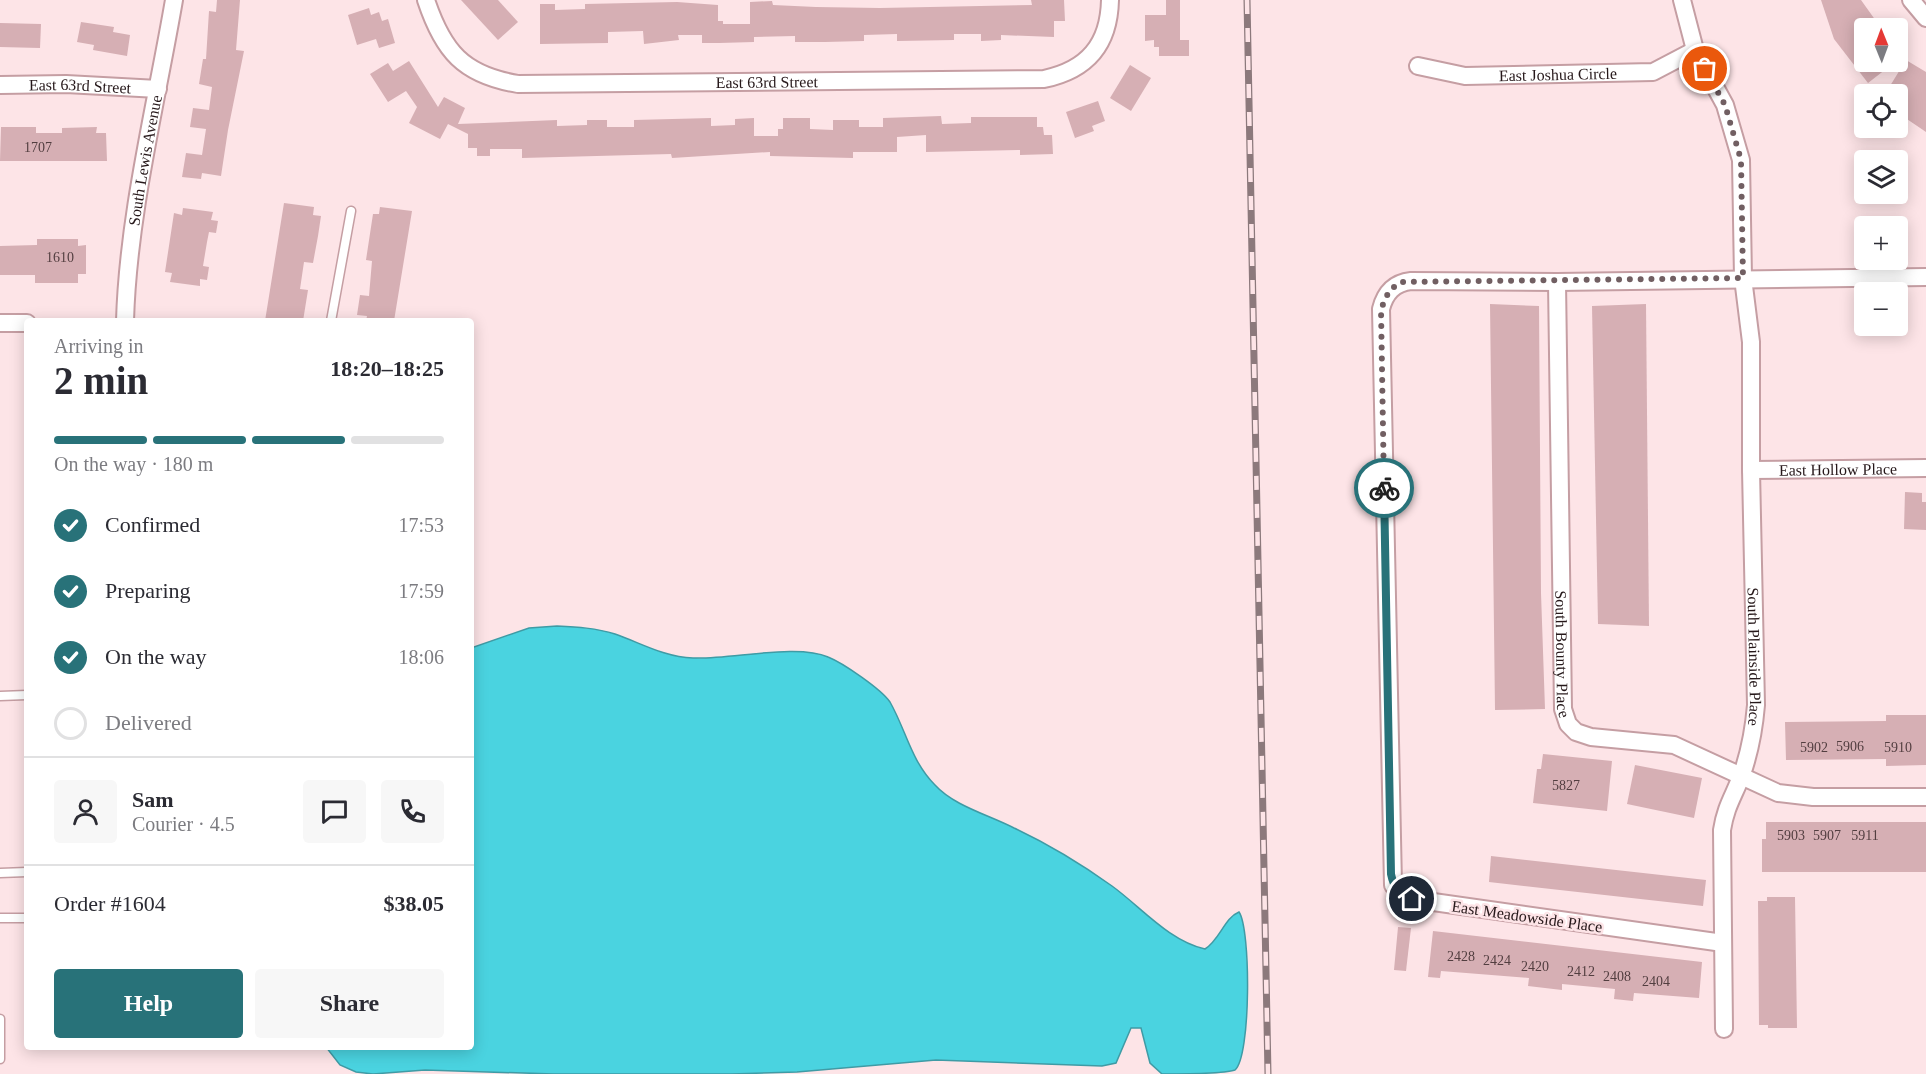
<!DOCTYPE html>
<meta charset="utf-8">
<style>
:root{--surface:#fff;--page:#f7f7f7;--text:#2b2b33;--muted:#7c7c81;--line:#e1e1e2;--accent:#287279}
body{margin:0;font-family:Georgia,serif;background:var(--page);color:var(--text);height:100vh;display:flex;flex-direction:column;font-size:22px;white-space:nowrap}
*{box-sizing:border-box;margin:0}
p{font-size:20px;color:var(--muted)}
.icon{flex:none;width:33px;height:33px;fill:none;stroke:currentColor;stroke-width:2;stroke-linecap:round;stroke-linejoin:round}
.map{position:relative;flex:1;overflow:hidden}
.drawer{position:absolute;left:24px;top:318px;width:450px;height:732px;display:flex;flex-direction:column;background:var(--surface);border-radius:6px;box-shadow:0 3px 15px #0003}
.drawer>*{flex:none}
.needle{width:39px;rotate:359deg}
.buttons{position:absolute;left:1854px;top:18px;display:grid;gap:12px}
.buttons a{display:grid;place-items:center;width:54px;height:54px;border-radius:6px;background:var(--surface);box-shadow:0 3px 15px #0003;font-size:30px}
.pin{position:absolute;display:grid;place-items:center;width:51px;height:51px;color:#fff;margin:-26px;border:3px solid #fff;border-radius:50%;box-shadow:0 2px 6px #0007}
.courier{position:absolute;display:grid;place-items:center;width:60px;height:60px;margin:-30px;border:4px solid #287279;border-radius:50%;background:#fff;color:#222;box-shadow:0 2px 8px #0007}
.overview em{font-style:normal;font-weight:600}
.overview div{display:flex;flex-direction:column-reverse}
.overview{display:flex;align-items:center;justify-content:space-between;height:102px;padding:0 30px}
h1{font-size:39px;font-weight:600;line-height:45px}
.bar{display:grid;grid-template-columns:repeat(4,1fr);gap:9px 6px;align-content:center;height:72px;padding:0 30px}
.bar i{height:8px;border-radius:4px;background:var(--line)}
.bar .selected{background:var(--accent)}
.bar p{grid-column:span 4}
.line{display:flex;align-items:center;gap:15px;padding:0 30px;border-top:2px solid var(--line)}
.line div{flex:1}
.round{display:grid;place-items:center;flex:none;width:63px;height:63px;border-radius:6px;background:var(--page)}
ol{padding:0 30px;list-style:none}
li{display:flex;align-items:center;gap:18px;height:66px}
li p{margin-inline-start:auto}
li .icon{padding:6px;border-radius:50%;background:var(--accent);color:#fff;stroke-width:4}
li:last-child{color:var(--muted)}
li i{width:33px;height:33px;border:3px solid var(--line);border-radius:50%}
.cta{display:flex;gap:12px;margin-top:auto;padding:12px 30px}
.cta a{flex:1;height:69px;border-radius:6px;background:var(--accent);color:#fff;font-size:24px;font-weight:600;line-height:69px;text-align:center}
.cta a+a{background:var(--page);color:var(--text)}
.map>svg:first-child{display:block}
.water{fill:#4ad3e0;stroke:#3f9ba5;stroke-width:1.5}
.building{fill:#d6afb4}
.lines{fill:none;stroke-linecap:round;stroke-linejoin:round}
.service-casing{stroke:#c59ea3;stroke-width:11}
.minor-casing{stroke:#c59ea3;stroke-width:20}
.service{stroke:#fff;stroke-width:8}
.minor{stroke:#fff;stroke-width:16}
.rail-casing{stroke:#8c797c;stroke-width:7}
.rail{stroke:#fde4e7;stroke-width:4.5;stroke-dasharray:14;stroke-linecap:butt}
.done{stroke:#715f62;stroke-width:6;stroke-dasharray:0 10.8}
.route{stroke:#287279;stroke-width:8}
.labels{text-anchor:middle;stroke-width:5;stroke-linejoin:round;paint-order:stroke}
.number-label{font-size:14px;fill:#523e40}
.street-label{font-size:16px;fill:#26181a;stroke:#fde4e7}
</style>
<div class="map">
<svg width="1926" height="1074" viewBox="0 0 1926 1074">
<rect width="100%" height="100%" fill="#fde4e7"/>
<path class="water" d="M557,626C577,627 596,628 615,634C641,643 664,657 693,658C729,660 797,643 828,657C843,663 881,689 890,702C906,730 911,761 935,785C954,806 989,815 1014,828C1048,844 1081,864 1112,886C1141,907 1169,941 1205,949C1220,940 1224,918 1239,912C1251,929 1251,1057 1235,1070C1223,1074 1177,1074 1162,1074L1150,1063L1141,1028H1131L1116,1063L1102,1066L936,1060L797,1072L731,1074H554L425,1070L373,1074L356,1072L340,1065L326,1047H471V648L529,628Z"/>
<g class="building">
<polygon points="217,0 240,0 236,50 244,51 228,130 221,176 202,173 201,179 182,177 186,153 202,155 206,129 190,127 193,108 209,110 212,87 199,84 203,59 206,59 209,11 216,12"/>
<polygon points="461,0 498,0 518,22 498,40"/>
<polygon points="1031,0 1064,0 1065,21 1054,21 1054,37 1001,35 1001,40 981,41 981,34 954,34 954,40 897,41 897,34 864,35 864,41 825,42 795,42 795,36 754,37 754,42 719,43 702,43 702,35 678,35 679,40 644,44 643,31 608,32 608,43 540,44 540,4 555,4 555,10 585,9 585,4 677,2 718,5 718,21 723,21 723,24 750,24 750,2 772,1 773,5 816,7 880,8 1032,5"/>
<polygon points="1166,0 1180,0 1180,40 1189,40 1189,56 1159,56 1159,47 1154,47 1154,40 1145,41 1145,15 1166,15"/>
<polygon points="1821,0 1861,0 1881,28 1864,28 1864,62 1895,62 1868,83 1834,39"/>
<polygon points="369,8 371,15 379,12 382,21 388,19 395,43 379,48 376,39 357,45 348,15"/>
<polygon points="81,22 114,27 113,32 130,35 127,56 93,50 94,45 77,42"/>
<polygon points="0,23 41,24 40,48 0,47"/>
<polygon points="1906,60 1926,72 1926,132 1898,113 1898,94 1885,94"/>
<polygon points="409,61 438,107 444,97 465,108 458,124 557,120 557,126 587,125 587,120 607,120 607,127 634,127 634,120 711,118 711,126 735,125 735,119 754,118 754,136 778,136 778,129 783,129 783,118 810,118 810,129 833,130 833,120 859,120 859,127 883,127 883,118 941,116 942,124 971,123 971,117 1037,117 1037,127 1043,127 1044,135 1052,135 1053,154 1020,155 1020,150 926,152 926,135 897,137 897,152 853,152 853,158 770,156 770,152 672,158 671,154 522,158 522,149 490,149 490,156 477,156 477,148 468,148 468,134 448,124 440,139 409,123 417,107 406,91 388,102 370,74 388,63 393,71"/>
<polygon points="1130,65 1151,78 1131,111 1110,98"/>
<polygon points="1098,101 1105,121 1092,126 1094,131 1075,138 1066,112"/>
<polygon points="1,127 36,127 36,133 62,133 62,128 97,127 96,133 106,133 107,161 0,161"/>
<polygon points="284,203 314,207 313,215 321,216 318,236 313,263 304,262 300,289 308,290 303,321 265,321"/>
<polygon points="380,207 412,211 394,321 366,321 367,316 357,315 360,295 369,296 372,261 366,260 373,214 379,214"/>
<polygon points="183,208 213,212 211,220 218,221 216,233 209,232 207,242 203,266 209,267 207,280 200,279 200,286 170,282 172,273 165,272 174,213 182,215"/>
<polygon points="37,239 78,239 78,246 86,245 86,274 78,274 78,283 35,283 35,275 0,275 0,246 37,245"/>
<polygon points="1490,304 1539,306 1541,593 1545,709 1495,710"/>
<polygon points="1646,304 1649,626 1598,624 1592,306"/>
<polygon points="1905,492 1922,493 1922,502 1926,502 1926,530 1904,529"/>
<polygon points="1886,715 1926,715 1926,765 1886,766 1886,759 1786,760 1785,722 1886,721"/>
<polygon points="1543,754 1612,761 1607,811 1533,803 1537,769 1541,769"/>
<polygon points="1635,765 1702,778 1694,818 1627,804"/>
<polygon points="1766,822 1926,822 1926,872 1762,872 1762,839 1766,839"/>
<polygon points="1491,856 1706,880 1703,906 1489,882"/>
<polygon points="1767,897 1795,897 1797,1028 1768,1028 1768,1025 1759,1025 1758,901 1767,901"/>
<polygon points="1398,927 1411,928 1406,971 1394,970"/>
<polygon points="1433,931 1702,962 1699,998 1634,993 1633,1001 1614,999 1615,989 1562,984 1562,990 1528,986 1529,978 1441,971 1440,978 1428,977"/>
</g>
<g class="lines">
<g class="service-casing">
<g id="service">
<polyline points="331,321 351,211"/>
<polyline points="0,696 27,695"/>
<polyline points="0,873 27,872"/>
<polyline points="0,918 27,918"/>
<polyline points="0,1019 0,1059"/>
</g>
</g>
<g class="minor-casing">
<g id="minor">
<path id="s1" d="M426,0C443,51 463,75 518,84L1044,79C1087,70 1109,45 1110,0"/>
<path id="s2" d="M1682,0L1695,50L1725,105L1741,160L1743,278L1751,342V470L1756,705C1754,729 1750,751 1742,774C1734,796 1726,805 1722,830L1724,1029"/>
<polyline points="1911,0 1926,18"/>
<path id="s3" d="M1418,66L1465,76L1653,72L1695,50"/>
<path id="s4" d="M0,85L66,84L158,89"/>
<path id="s5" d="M1557,282L1563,709L1568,724L1576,732L1591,737L1674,745L1778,793L1813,797H1926"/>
<path id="s6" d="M125,321C128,215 156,105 174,0"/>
<polyline points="0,323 27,323"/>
<path id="s7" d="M1751,470L1926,468"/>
<path d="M1723,943L1412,899L1400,894L1393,885L1381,309C1385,293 1394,283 1411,281L1557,282L1926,277"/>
</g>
</g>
<use href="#service" class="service"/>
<use href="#minor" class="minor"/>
<g class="rail-casing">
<polyline id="rail" points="1247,0 1268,1074"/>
</g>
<use href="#rail" class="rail"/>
</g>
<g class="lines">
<polyline class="done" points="1384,488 1381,309 1389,291 1400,282 1743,278 1741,160 1725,105 1705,69"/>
<path class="route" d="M1384,488L1391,874C1394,889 1399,893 1412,899"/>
</g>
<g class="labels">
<g class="number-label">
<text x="38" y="152">1707</text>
<text x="60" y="262">1610</text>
<text x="1850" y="751">5906</text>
<text x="1814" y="752">5902</text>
<text x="1898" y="752">5910</text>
<text x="1566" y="790">5827</text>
<text x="1791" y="840">5903</text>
<text x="1827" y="840">5907</text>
<text x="1865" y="840">5911</text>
<text x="1461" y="961">2428</text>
<text x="1497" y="965">2424</text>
<text x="1535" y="971">2420</text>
<text x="1581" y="976">2412</text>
<text x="1617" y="981">2408</text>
<text x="1656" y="986">2404</text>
</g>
<g class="street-label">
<text dy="6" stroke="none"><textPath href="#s3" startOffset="141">East Joshua Circle</textPath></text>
<text dy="6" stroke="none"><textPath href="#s1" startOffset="382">East 63rd Street</textPath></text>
<text dy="6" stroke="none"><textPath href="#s4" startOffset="80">East 63rd Street</textPath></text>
<text dy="6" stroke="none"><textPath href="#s6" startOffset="162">South Lewis Avenue</textPath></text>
<text dy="6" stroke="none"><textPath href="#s7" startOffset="87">East Hollow Place</textPath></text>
<text dy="6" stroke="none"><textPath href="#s5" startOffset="372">South Bounty Place</textPath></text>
<text dy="6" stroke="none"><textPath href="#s2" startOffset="669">South Plainside Place</textPath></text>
<text transform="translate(1527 916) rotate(8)" y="6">East Meadowside Place</text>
</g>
</g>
</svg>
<div class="buttons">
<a><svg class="needle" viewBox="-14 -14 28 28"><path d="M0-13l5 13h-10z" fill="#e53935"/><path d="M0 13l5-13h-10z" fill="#7c7c81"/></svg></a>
<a><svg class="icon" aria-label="locate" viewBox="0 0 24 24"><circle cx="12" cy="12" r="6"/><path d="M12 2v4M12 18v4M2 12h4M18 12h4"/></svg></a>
<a><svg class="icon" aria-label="layers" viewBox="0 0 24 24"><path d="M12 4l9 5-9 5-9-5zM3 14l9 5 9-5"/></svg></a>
<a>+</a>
<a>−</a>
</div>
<div class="pin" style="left:1705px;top:69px;background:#ea580c"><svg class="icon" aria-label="bag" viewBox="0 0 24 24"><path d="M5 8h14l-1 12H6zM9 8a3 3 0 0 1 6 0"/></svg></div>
<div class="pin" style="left:1412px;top:899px;background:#1f2937"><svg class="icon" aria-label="home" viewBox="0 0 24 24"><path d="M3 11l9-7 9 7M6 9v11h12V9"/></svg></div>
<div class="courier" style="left:1384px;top:488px"><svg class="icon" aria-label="bike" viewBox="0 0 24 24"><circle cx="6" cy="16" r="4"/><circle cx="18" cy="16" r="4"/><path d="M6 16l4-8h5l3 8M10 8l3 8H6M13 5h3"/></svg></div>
<section class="drawer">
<div class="overview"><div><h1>2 min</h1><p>Arriving in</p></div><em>18:20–18:25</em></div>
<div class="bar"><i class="selected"></i><i class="selected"></i><i class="selected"></i><i></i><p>On the way · 180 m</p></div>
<ol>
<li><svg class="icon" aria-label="check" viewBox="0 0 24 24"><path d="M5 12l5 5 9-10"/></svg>Confirmed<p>17:53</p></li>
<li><svg class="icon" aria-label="check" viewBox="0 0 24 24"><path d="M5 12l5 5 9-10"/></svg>Preparing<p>17:59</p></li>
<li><svg class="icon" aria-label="check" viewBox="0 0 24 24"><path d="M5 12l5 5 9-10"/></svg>On the way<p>18:06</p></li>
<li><i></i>Delivered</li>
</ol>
<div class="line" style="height:108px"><a class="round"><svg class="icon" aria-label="person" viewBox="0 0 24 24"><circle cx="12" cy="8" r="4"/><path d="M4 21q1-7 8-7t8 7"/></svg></a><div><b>Sam</b><p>Courier · 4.5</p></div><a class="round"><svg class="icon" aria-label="chat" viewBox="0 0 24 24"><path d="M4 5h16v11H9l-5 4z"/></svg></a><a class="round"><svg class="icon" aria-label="phone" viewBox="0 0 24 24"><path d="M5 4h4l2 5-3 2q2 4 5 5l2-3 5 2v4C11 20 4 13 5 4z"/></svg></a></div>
<div class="line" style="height:78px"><div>Order #1604</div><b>$38.05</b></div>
<div class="cta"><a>Help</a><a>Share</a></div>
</section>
</div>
